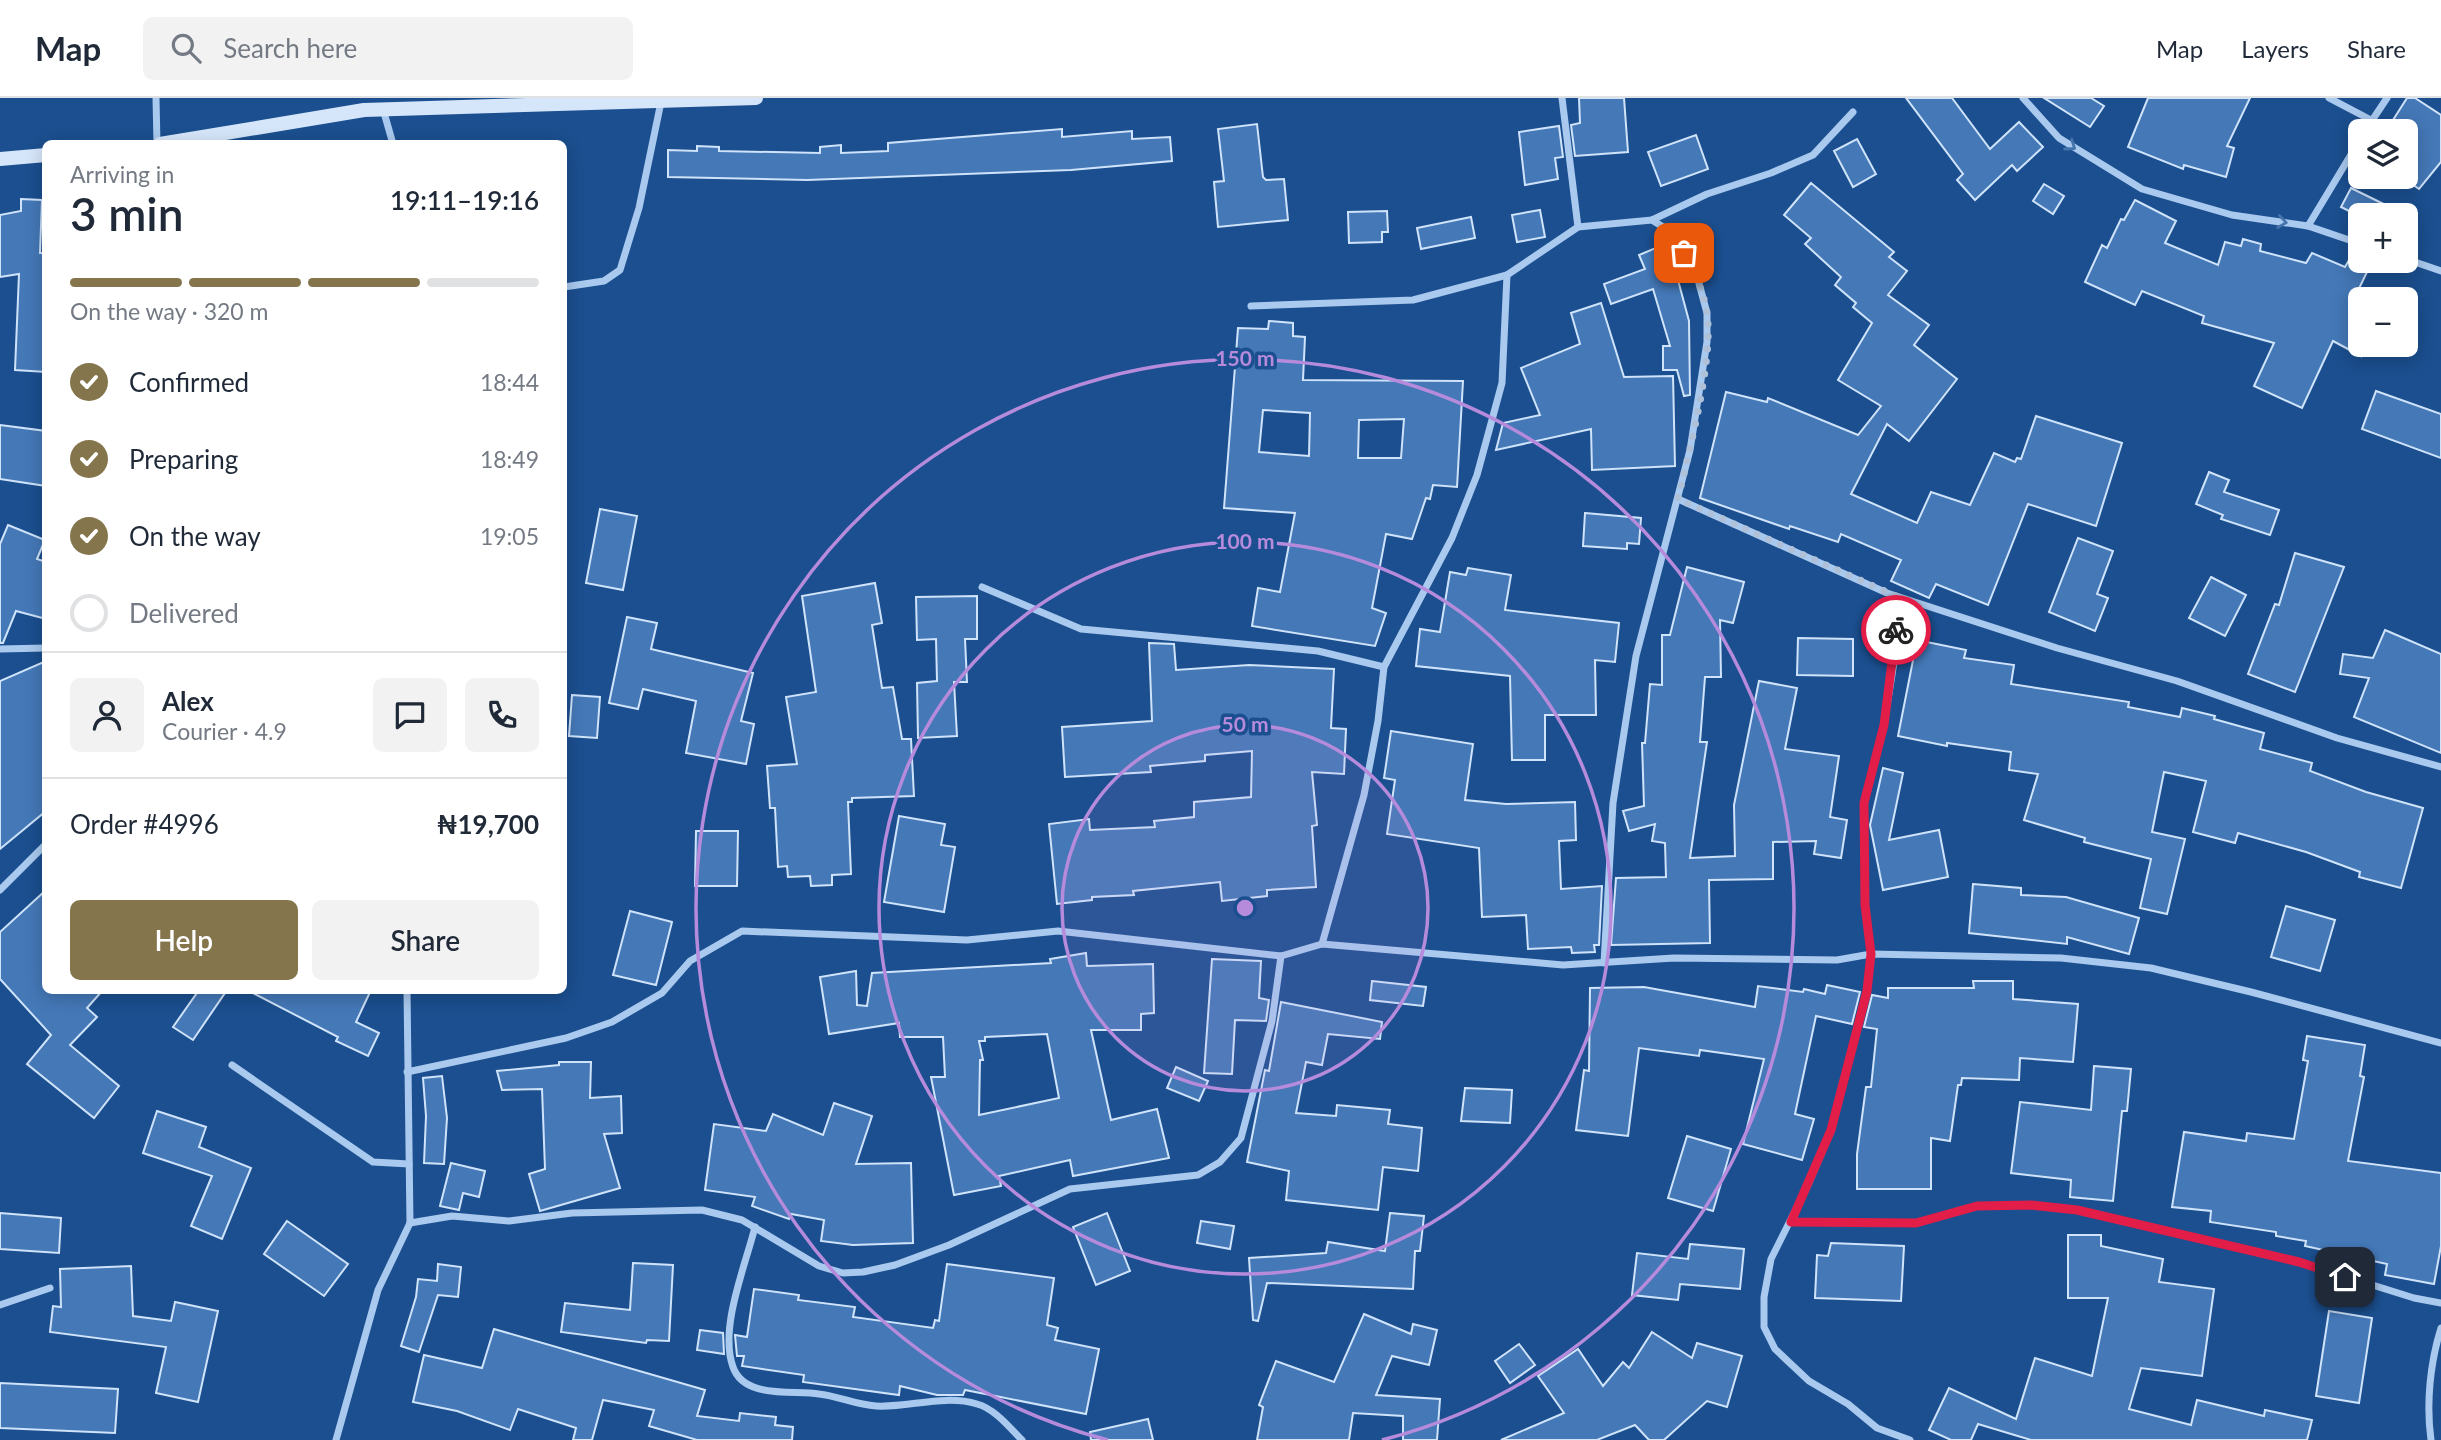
<!DOCTYPE html>
<meta charset="utf-8">
<style>
:root{--surface:#fff;--page:#f2f2f3;--text:#1f2937;--muted:#747a83;--line:#e0e1e3;--accent:#84754c}
body{margin:0;font-family:Lato,sans-serif;background:var(--page);color:var(--text);height:100vh;display:flex;flex-direction:column;font-size:26px;white-space:nowrap}
*{box-sizing:border-box;margin:0}
p{font-size:23px;color:var(--muted)}
.icon{flex:none;width:38px;height:38px;fill:none;stroke:currentColor;stroke-width:2;stroke-linecap:round;stroke-linejoin:round}
.map{position:relative;flex:1;overflow:hidden}
.panel{position:absolute;left:42px;top:42px;width:525px;height:854px;display:flex;flex-direction:column;background:var(--surface);border-radius:10px;box-shadow:0 4px 18px #0003}
.panel>*{flex:none}
.tools{position:absolute;left:2348px;top:21px;display:grid;gap:14px}
.tools a{display:grid;place-items:center;width:70px;height:70px;border-radius:10px;background:var(--surface);box-shadow:0 4px 18px #0003;font-size:35px}
.pin{position:absolute;display:grid;place-items:center;width:60px;height:60px;color:#fff;margin:-30px;border-radius:14px;box-shadow:0 4px 10px #0006}
.courier{position:absolute;display:grid;place-items:center;width:70px;height:70px;margin:-35px;border:5px solid #e11d48;border-radius:50%;background:#fff;color:#222;box-shadow:0 2px 9px #0007}
.summary em{font-style:normal;font-weight:600}
.summary div{display:flex;flex-direction:column-reverse}
.summary{display:flex;align-items:center;justify-content:space-between;height:119px;padding:0 28px}
h1{font-size:46px;font-weight:600;line-height:52px}
.bar{display:grid;grid-template-columns:repeat(4,1fr);gap:10px 7px;align-content:center;height:84px;padding:0 28px}
.bar i{height:9px;border-radius:5px;background:var(--line)}
.bar .current{background:var(--accent)}
.bar p{grid-column:span 4}
.line{display:flex;align-items:center;gap:18px;padding:0 28px;border-top:2px solid var(--line)}
.line div{flex:1}
.round{display:grid;place-items:center;flex:none;width:74px;height:74px;border-radius:10px;background:var(--page)}
ol{padding:0 28px;list-style:none}
li{display:flex;align-items:center;gap:21px;height:77px}
li p{margin-inline-start:auto}
li .icon{padding:7px;border-radius:50%;background:var(--accent);color:#fff;stroke-width:4}
li:last-child{color:var(--muted)}
li i{width:38px;height:38px;border:4px solid var(--line);border-radius:50%}
.primary-button{display:flex;gap:14px;margin-top:auto;padding:14px 28px}
.primary-button a{flex:1;height:80px;border-radius:10px;background:var(--accent);color:#fff;font-size:28px;font-weight:600;line-height:80px;text-align:center}
.primary-button a+a{background:var(--page);color:var(--text)}
header{display:flex;align-items:center;gap:42px;box-sizing:border-box;height:98px;padding:0 35px;background:var(--surface);border-bottom:2px solid var(--line)}
header strong{font-size:33px}
nav{display:flex;gap:38px;margin-inline-start:auto;font-size:24px}
.search{width:490px;height:63px;background:var(--page);display:flex;align-items:center;gap:18px;box-sizing:border-box;padding:0 24px;border-radius:10px;color:var(--muted);font-size:26px}
.map>svg:first-child{display:block}
.building{fill:#4478b7;stroke:#cfe3fa;stroke-width:2;fill-rule:evenodd}
.lines{fill:none;stroke-linecap:round;stroke-linejoin:round}
.minor{stroke:#a9c9ee;stroke-width:7}
.secondary{stroke:#d6e6fa;stroke-width:14}
.oneway{stroke:#4674ac}
.done{stroke:#afc1d8;stroke-width:7;stroke-dasharray:0 12.6}
.route{stroke:#e11d48;stroke-width:9}
.ring{fill:none;stroke:#b68bdc;stroke-width:3.5}
.centre{fill:#b68bdc;stroke:#1b4f8f;stroke-width:3.5}
.ring-label{font-size:21px;text-anchor:middle;font-weight:bold;fill:#b68bdc;stroke:#1b4f8f;stroke-width:7;stroke-linejoin:round;paint-order:stroke}
</style>
<header>
<strong>Map</strong>
<div class="search"><svg class="icon" aria-label="search" viewBox="0 0 24 24"><circle cx="10" cy="10" r="6"/><path d="M15 15l6 6"/></svg>Search here</div>
<nav><a>Map</a><a>Layers</a><a>Share</a></nav>
</header>
<div class="map">
<svg width="2441" height="1342" viewBox="0 0 2441 1342">
<rect width="100%" height="100%" fill="#1b4f8f"/>
<g class="building">
<polygon points="1579,0 1624,0 1628,54 1575,58 1571,27 1580,25"/>
<polygon points="1906,0 1952,0 1990,51 2019,24 2043,49 2017,73 2012,67 1975,102 1957,82 1963,76"/>
<polygon points="2044,0 2091,0 2104,8 2090,29"/>
<polygon points="2148,0 2250,0 2227,48 2234,50 2226,79 2184,67 2183,71 2128,49"/>
<polygon points="2407,0 2415,0 2441,17 2441,64 2419,91 2406,82 2406,33 2386,33"/>
<polygon points="1257,26 1263,79 1266,82 1284,81 1288,122 1218,129 1214,84 1224,83 1218,31"/>
<polygon points="1559,28 1563,59 1555,60 1558,81 1525,87 1519,34"/>
<polygon points="1062,31 1062,39 1132,33 1132,41 1170,39 1172,63 1071,72 807,82 668,79 668,52 697,53 697,48 719,49 719,53 820,55 820,49 841,47 841,55 888,53 888,45"/>
<polygon points="1696,37 1708,71 1661,88 1648,54"/>
<polygon points="1857,41 1876,76 1853,89 1834,53"/>
<polygon points="1811,85 1894,154 1889,159 1907,173 1888,197 1929,227 1914,247 1957,281 1909,343 1887,326 1851,396 1917,425 1931,394 1970,407 1994,355 2015,364 2017,360 2021,361 2036,318 2122,345 2096,428 2028,406 1988,507 1936,486 1929,500 1891,483 1901,462 1841,436 1838,444 1790,428 1789,431 1700,400 1726,294 1767,304 1768,300 1858,337 1881,308 1838,282 1872,225 1853,209 1856,205 1835,187 1841,179 1805,146 1811,140 1784,117"/>
<polygon points="2044,86 2064,98 2053,116 2033,103"/>
<polygon points="2351,90 2406,117 2357,117 2341,109"/>
<polygon points="21,101 42,102 40,155 46,155 46,274 15,272 19,176 0,179 0,117 21,113"/>
<polygon points="2135,102 2176,123 2165,145 2218,167 2225,144 2241,148 2243,141 2261,146 2260,153 2306,165 2312,155 2345,169 2349,162 2368,172 2351,207 2361,212 2361,258 2333,243 2302,310 2254,288 2274,245 2202,225 2204,218 2142,193 2135,207 2085,184 2102,147 2107,150 2121,121 2124,122"/>
<polygon points="1540,112 1545,139 1517,144 1512,117"/>
<polygon points="1387,113 1388,134 1382,134 1382,144 1349,145 1348,114"/>
<polygon points="1471,119 1475,140 1421,151 1417,130"/>
<polygon points="1658,149 1672,184 1678,182 1689,223 1690,297 1684,298 1677,272 1663,272 1663,248 1670,248 1653,191 1611,206 1604,186 1645,171 1639,157"/>
<polygon points="1601,205 1624,279 1673,278 1675,368 1592,372 1591,331 1496,352 1503,325 1540,317 1521,270 1580,246 1571,215"/>
<path d="M1269,223L1293,225V238L1305,239L1303,282L1463,283L1457,389L1433,387L1430,401L1426,400L1412,441L1386,436L1372,510L1386,515L1375,548L1252,528L1258,490L1280,494L1295,415L1224,410L1238,230L1268,231ZM1263,312L1310,315L1309,358L1259,354ZM1404,321L1401,360H1358L1359,322Z"/>
<polygon points="2376,293 2441,316 2441,360 2362,331"/>
<polygon points="0,327 46,333 46,388 0,381"/>
<polygon points="2209,374 2229,382 2224,394 2279,412 2270,437 2221,421 2223,417 2196,406"/>
<polygon points="600,411 637,418 623,492 586,485"/>
<polygon points="1585,415 1641,420 1639,446 1627,445 1627,451 1583,448"/>
<polygon points="8,427 45,442 37,461 46,464 46,521 16,513 3,545 0,545 0,446"/>
<polygon points="2078,440 2113,453 2097,496 2108,500 2095,533 2049,514"/>
<polygon points="2295,455 2344,469 2295,594 2248,576 2275,506 2279,507"/>
<polygon points="1687,469 1744,484 1733,525 1720,522 1721,579 1705,579 1700,644 1707,644 1690,760 1735,758 1734,707 1759,583 1797,590 1785,651 1839,658 1830,719 1847,722 1841,760 1814,756 1816,743 1773,744 1773,781 1709,782 1710,845 1611,847 1616,780 1666,779 1665,745 1652,743 1655,726 1629,733 1623,713 1644,708 1642,645 1645,645 1650,586 1662,587 1662,537 1670,537"/>
<polygon points="1468,470 1511,477 1505,512 1619,525 1615,564 1595,562 1596,617 1545,617 1545,662 1512,662 1510,578 1416,568 1420,531 1440,534 1450,474 1466,477"/>
<polygon points="2211,479 2246,497 2225,538 2189,520"/>
<polygon points="875,485 882,525 872,527 882,590 893,589 902,641 911,641 914,698 852,700 852,704 848,704 851,776 832,777 832,787 811,788 810,778 788,779 787,768 778,769 775,710 770,710 767,668 797,666 786,599 816,594 802,498"/>
<polygon points="977,498 977,541 965,541 967,584 954,584 957,638 918,640 917,585 937,583 936,541 917,542 916,499"/>
<polygon points="627,519 657,525 651,551 753,575 741,623 754,626 746,666 686,655 696,603 643,591 638,611 609,605"/>
<polygon points="2385,532 2441,556 2441,655 2354,619 2369,580 2340,576 2343,556 2373,560"/>
<polygon points="1798,540 1853,541 1853,578 1797,577"/>
<polygon points="1917,542 1966,552 1964,560 2014,567 2011,586 2129,604 2128,609 2180,619 2182,610 2215,618 2214,621 2264,635 2260,651 2312,665 2310,673 2366,694 2423,710 2401,790 2359,779 2360,774 2306,754 2238,735 2235,745 2193,734 2206,683 2164,674 2152,734 2185,741 2167,816 2140,810 2151,761 2084,744 2085,740 2024,722 2038,676 2009,672 2011,654 1947,645 1947,648 1898,638"/>
<polygon points="1149,545 1174,546 1176,572 1249,567 1334,571 1331,630 1346,631 1344,676 1312,674 1317,727 1312,728 1316,789 1267,792 1267,798 1222,803 1220,784 1133,793 1134,797 1092,799 1092,802 1057,806 1049,726 1089,721 1090,732 1155,729 1154,723 1194,719 1194,704 1251,699 1252,653 1205,657 1205,663 1150,668 1151,674 1065,679 1062,629 1152,623"/>
<polygon points="46,563 46,713 0,751 0,583"/>
<polygon points="572,597 600,599 597,640 569,638"/>
<polygon points="1391,633 1473,646 1465,702 1506,706 1575,704 1576,742 1559,743 1561,791 1602,788 1599,847 1594,847 1595,854 1572,855 1571,849 1528,851 1526,817 1482,819 1479,750 1387,736 1395,682 1384,680"/>
<polygon points="1883,670 1903,675 1889,742 1939,732 1948,779 1883,792 1870,727"/>
<polygon points="899,718 945,726 941,747 955,749 944,814 884,804"/>
<polygon points="696,733 738,733 737,788 695,788"/>
<polygon points="1973,786 2021,790 2021,797 2066,799 2139,820 2129,856 2067,839 2067,846 1969,835"/>
<polygon points="46,792 46,892 103,892 87,910 97,919 70,947 119,988 94,1020 27,966 51,937 0,881 0,834"/>
<polygon points="2286,808 2335,822 2320,873 2271,859"/>
<polygon points="630,813 672,824 656,887 613,877"/>
<path d="M1086,855L1087,868L1153,866L1154,915L1141,916V932H1091L1111,1022L1157,1011L1169,1060L1073,1078L1070,1062L999,1078L1001,1088L954,1097L931,979H945L943,939H900L899,925L829,936L820,879L856,873L857,907L867,908L872,875L1051,865L1050,861ZM1047,936L1059,1000L979,1017L980,962H983L979,943H985V939Z"/>
<polygon points="1212,861 1261,863 1259,900 1269,902 1266,923 1235,922 1232,976 1204,975"/>
<polygon points="1372,883 1426,889 1423,908 1370,902"/>
<polygon points="1973,883 2013,883 2013,901 2078,906 2073,964 2020,960 2019,982 1962,980 1961,987 1958,987 1950,1043 1931,1040 1931,1091 1857,1091 1857,1056 1866,989 1871,989 1877,931 1864,929 1872,897 1888,900 1888,890 1974,890"/>
<polygon points="1827,887 1860,894 1852,926 1816,918 1795,1016 1814,1021 1802,1062 1743,1046 1764,961 1700,952 1699,958 1639,950 1628,1038 1576,1032 1584,972 1589,973 1590,890 1644,889 1755,909 1758,888 1803,894 1804,891 1825,896"/>
<polygon points="199,892 227,892 193,942 173,929"/>
<polygon points="247,892 371,892 356,924 379,935 368,958 336,943 338,939"/>
<polygon points="1281,904 1382,924 1380,941 1328,936 1322,967 1306,964 1296,1015 1336,1018 1337,1007 1390,1012 1388,1026 1422,1030 1418,1073 1383,1069 1378,1112 1286,1102 1289,1073 1247,1064 1265,972 1269,973"/>
<polygon points="2307,938 2365,947 2360,978 2364,979 2348,1063 2441,1075 2441,1148 2434,1186 2385,1177 2387,1166 2305,1148 2306,1143 2276,1138 2276,1134 2210,1124 2211,1113 2172,1109 2184,1034 2246,1043 2247,1035 2294,1041 2308,963 2303,962"/>
<polygon points="559,964 591,964 590,1000 621,998 622,1035 604,1036 620,1090 540,1113 529,1076 545,1071 542,991 502,992 497,973 559,967"/>
<polygon points="2094,968 2131,971 2127,1013 2122,1013 2113,1103 2070,1099 2071,1082 2011,1075 2020,1004 2091,1012"/>
<polygon points="1176,969 1208,983 1199,1003 1167,990"/>
<polygon points="442,978 447,1020 444,1066 424,1065 426,1018 423,980"/>
<polygon points="1465,990 1512,992 1510,1025 1461,1023"/>
<polygon points="834,1005 872,1018 856,1066 911,1065 913,1145 853,1147 821,1143 824,1122 791,1116 789,1121 752,1108 755,1099 705,1092 714,1026 766,1033 773,1016 823,1037"/>
<polygon points="157,1013 206,1029 199,1049 251,1070 222,1141 191,1128 212,1078 143,1055"/>
<polygon points="1687,1038 1731,1051 1713,1113 1668,1100"/>
<polygon points="451,1065 485,1073 479,1099 463,1095 459,1112 440,1108"/>
<polygon points="0,1115 61,1120 59,1155 0,1151"/>
<polygon points="1107,1115 1130,1173 1096,1187 1073,1129"/>
<polygon points="1390,1115 1424,1118 1420,1153 1415,1153 1413,1191 1267,1185 1258,1223 1253,1222 1249,1160 1326,1155 1328,1144 1385,1153"/>
<polygon points="287,1123 348,1166 324,1198 264,1156"/>
<polygon points="1201,1123 1234,1128 1230,1151 1197,1145"/>
<polygon points="2068,1137 2101,1137 2101,1148 2163,1161 2159,1184 2214,1191 2202,1278 2141,1270 2129,1311 2191,1327 2197,1302 2264,1318 2265,1312 2312,1322 2307,1342 2031,1342 1978,1326 1971,1342 1951,1342 1929,1332 1949,1290 2016,1321 2035,1260 2092,1278 2108,1200 2068,1200"/>
<polygon points="1831,1145 1904,1148 1901,1203 1815,1200 1817,1157 1828,1158"/>
<polygon points="1690,1146 1744,1151 1740,1191 1680,1186 1678,1202 1632,1197 1637,1155 1688,1161"/>
<polygon points="633,1165 673,1167 669,1243 647,1242 646,1245 561,1234 565,1205 630,1212"/>
<polygon points="438,1166 461,1169 458,1199 438,1197 419,1254 401,1248 416,1199 418,1181 437,1183"/>
<polygon points="947,1166 1054,1180 1047,1227 1058,1230 1055,1242 1099,1251 1086,1316 965,1292 963,1297 937,1297 900,1288 899,1297 803,1284 804,1277 742,1268 744,1258 737,1258 735,1237 747,1239 754,1191 799,1197 798,1202 855,1209 853,1219 933,1230 935,1222 939,1223"/>
<polygon points="131,1168 133,1218 171,1223 175,1204 218,1213 198,1304 156,1295 166,1249 50,1234 53,1208 61,1209 60,1171"/>
<polygon points="2329,1213 2372,1220 2359,1305 2316,1298"/>
<polygon points="1364,1216 1411,1236 1413,1226 1437,1232 1429,1267 1392,1258 1376,1297 1440,1301 1437,1342 1403,1342 1403,1318 1353,1315 1349,1342 1257,1342 1263,1309 1259,1307 1276,1263 1334,1284"/>
<polygon points="494,1231 705,1292 697,1318 739,1323 740,1315 776,1319 775,1327 793,1329 792,1342 697,1342 649,1328 654,1312 603,1302 592,1342 573,1342 576,1330 518,1311 510,1332 457,1313 413,1304 424,1257 482,1270"/>
<polygon points="700,1232 723,1235 724,1256 697,1252"/>
<polygon points="1652,1234 1692,1260 1697,1245 1742,1258 1727,1309 1707,1303 1664,1342 1649,1342 1635,1327 1597,1342 1501,1342 1564,1315 1538,1278 1578,1251 1603,1288 1623,1264 1629,1270"/>
<polygon points="1519,1246 1535,1267 1510,1285 1495,1263"/>
<polygon points="0,1285 118,1291 115,1335 0,1330"/>
<polygon points="1148,1321 1153,1342 1091,1342 1090,1334"/>
</g>
<g class="lines">
<g class="minor">
<polyline points="156,0 157,46"/>
<polyline points="1562,0 1578,129"/>
<polyline points="2023,0 2059,40 2142,91 2232,117 2308,128 2361,146"/>
<polyline points="2329,0 2371,22"/>
<polyline points="383,11 393,46"/>
<polyline points="2365,33 2387,0"/>
<polyline points="2308,128 2361,40"/>
<polyline points="2406,161 2441,173"/>
<polyline points="564,189 604,183 620,172 639,110 661,4"/>
<polyline points="1251,208 1413,202 1507,177 1578,129 1652,122 1707,96 1771,75 1813,57 1853,14"/>
<polyline points="1678,401 1887,495 2057,550 2177,583 2337,640 2441,669"/>
<polyline points="982,489 1081,531 1318,553 1384,569"/>
<polyline points="1898,499 1894,564 1884,627 1864,705 1865,807 1871,856 1867,893 1831,1033 1808,1087 1771,1161 1764,1199 1764,1229 1775,1251 1809,1283 1848,1306 1877,1330 1910,1342"/>
<polyline points="0,551 46,550"/>
<polyline points="0,792 46,746"/>
<polyline points="1322,846 1364,697 1378,623 1384,569 1452,440 1477,377 1502,285 1507,177"/>
<polyline points="1604,865 1613,705 1636,558 1690,352 1707,244 1707,215 1697,178 1684,155 1663,129 1652,122"/>
<polyline points="232,967 373,1064 409,1066"/>
<polyline points="407,974 566,940 612,924 662,895 690,863 742,833 967,842 1058,833 1281,858 1322,846 1563,867 1674,860 1837,862 1871,856 2061,860 2151,870 2251,894 2441,945"/>
<polyline points="1791,1124 1916,1125 1977,1108 2031,1107 2078,1112 2299,1164 2414,1200 2441,1205"/>
<polyline points="410,1125 452,1118 509,1123 572,1115 702,1112 742,1122 819,1168 843,1175 863,1174 895,1167 949,1147 1070,1091 1198,1077 1220,1064 1241,1040 1272,923 1281,858"/>
<path d="M755,1129C745,1169 719,1230 733,1269C744,1301 792,1292 819,1296C838,1298 856,1307 876,1308C908,1310 944,1296 977,1306C995,1311 1009,1329 1022,1342"/>
<polyline points="0,1207 50,1190"/>
<polyline points="336,1342 378,1192 410,1125 407,892"/>
<path d="M2431,1342C2426,1306 2430,1265 2441,1230"/>
</g>
<g class="secondary">
<polyline points="160,46 364,12 756,0"/>
<polyline points="0,61 46,57"/>
</g>
</g>
<defs><path id="oneway-chevron" d="M-2-3.5L2.5 0L-2 3.5" fill="none" stroke-width="1.6" stroke-linecap="round" stroke-linejoin="round" transform="scale(1.75)"/></defs>
<g class="oneway">
<use href="#oneway-chevron" transform="translate(2071 48) rotate(35)"/>
<use href="#oneway-chevron" transform="translate(2282 124) rotate(8)"/>
</g>
<g class="lines">
<path class="done" d="M1684,155C1694,174 1704,194 1707,215C1714,262 1689,353 1678,401L1898,499L1896,532"/>
<polyline class="route" points="1896,532 1884,627 1864,705 1865,807 1871,856 1867,893 1831,1032 1791,1124 1916,1125 1977,1108 2031,1107 2077,1112 2299,1164 2345,1179"/>
</g>
<circle cx="1245" cy="810" r="183" fill="#b68bdc" fill-opacity=".12"/>
<g class="ring">
<circle cx="1245" cy="810" r="183"/>
<circle cx="1245" cy="810" r="366"/>
<path d="M1108 1342A549 549 0 1 1 1382 1342"/>
</g>
<circle cx="1245" cy="810" r="10" class="centre"/>
<g class="ring-label">
<text x="1245" y="268">150 m</text>
<text x="1245" y="451">100 m</text>
<text x="1245" y="634">50 m</text>
</g>
</svg>
<div class="tools">
<a><svg class="icon" aria-label="layers" viewBox="0 0 24 24"><path d="M12 4l9 5-9 5-9-5zM3 14l9 5 9-5"/></svg></a>
<a>+</a>
<a>−</a>
</div>
<div class="pin" style="left:1684px;top:155px;background:#ea580c"><svg class="icon" aria-label="bag" viewBox="0 0 24 24"><path d="M5 8h14l-1 12H6zM9 8a3 3 0 0 1 6 0"/></svg></div>
<div class="pin" style="left:2345px;top:1179px;background:#1f2937"><svg class="icon" aria-label="home" viewBox="0 0 24 24"><path d="M3 11l9-7 9 7M6 9v11h12V9"/></svg></div>
<div class="courier" style="left:1896px;top:532px"><svg class="icon" aria-label="bike" viewBox="0 0 24 24"><circle cx="6" cy="16" r="4"/><circle cx="18" cy="16" r="4"/><path d="M6 16l4-8h5l3 8M10 8l3 8H6M13 5h3"/></svg></div>
<section class="panel">
<div class="summary"><div><h1>3 min</h1><p>Arriving in</p></div><em>19:11–19:16</em></div>
<div class="bar"><i class="current"></i><i class="current"></i><i class="current"></i><i></i><p>On the way · 320 m</p></div>
<ol>
<li><svg class="icon" aria-label="check" viewBox="0 0 24 24"><path d="M5 12l5 5 9-10"/></svg>Confirmed<p>18:44</p></li>
<li><svg class="icon" aria-label="check" viewBox="0 0 24 24"><path d="M5 12l5 5 9-10"/></svg>Preparing<p>18:49</p></li>
<li><svg class="icon" aria-label="check" viewBox="0 0 24 24"><path d="M5 12l5 5 9-10"/></svg>On the way<p>19:05</p></li>
<li><i></i>Delivered</li>
</ol>
<div class="line" style="height:126px"><a class="round"><svg class="icon" aria-label="person" viewBox="0 0 24 24"><circle cx="12" cy="8" r="4"/><path d="M4 21q1-7 8-7t8 7"/></svg></a><div><b>Alex</b><p>Courier · 4.9</p></div><a class="round"><svg class="icon" aria-label="chat" viewBox="0 0 24 24"><path d="M4 5h16v11H9l-5 4z"/></svg></a><a class="round"><svg class="icon" aria-label="phone" viewBox="0 0 24 24"><path d="M5 4h4l2 5-3 2q2 4 5 5l2-3 5 2v4C11 20 4 13 5 4z"/></svg></a></div>
<div class="line" style="height:91px"><div>Order #4996</div><b>₦19,700</b></div>
<div class="primary-button"><a>Help</a><a>Share</a></div>
</section>
</div>
